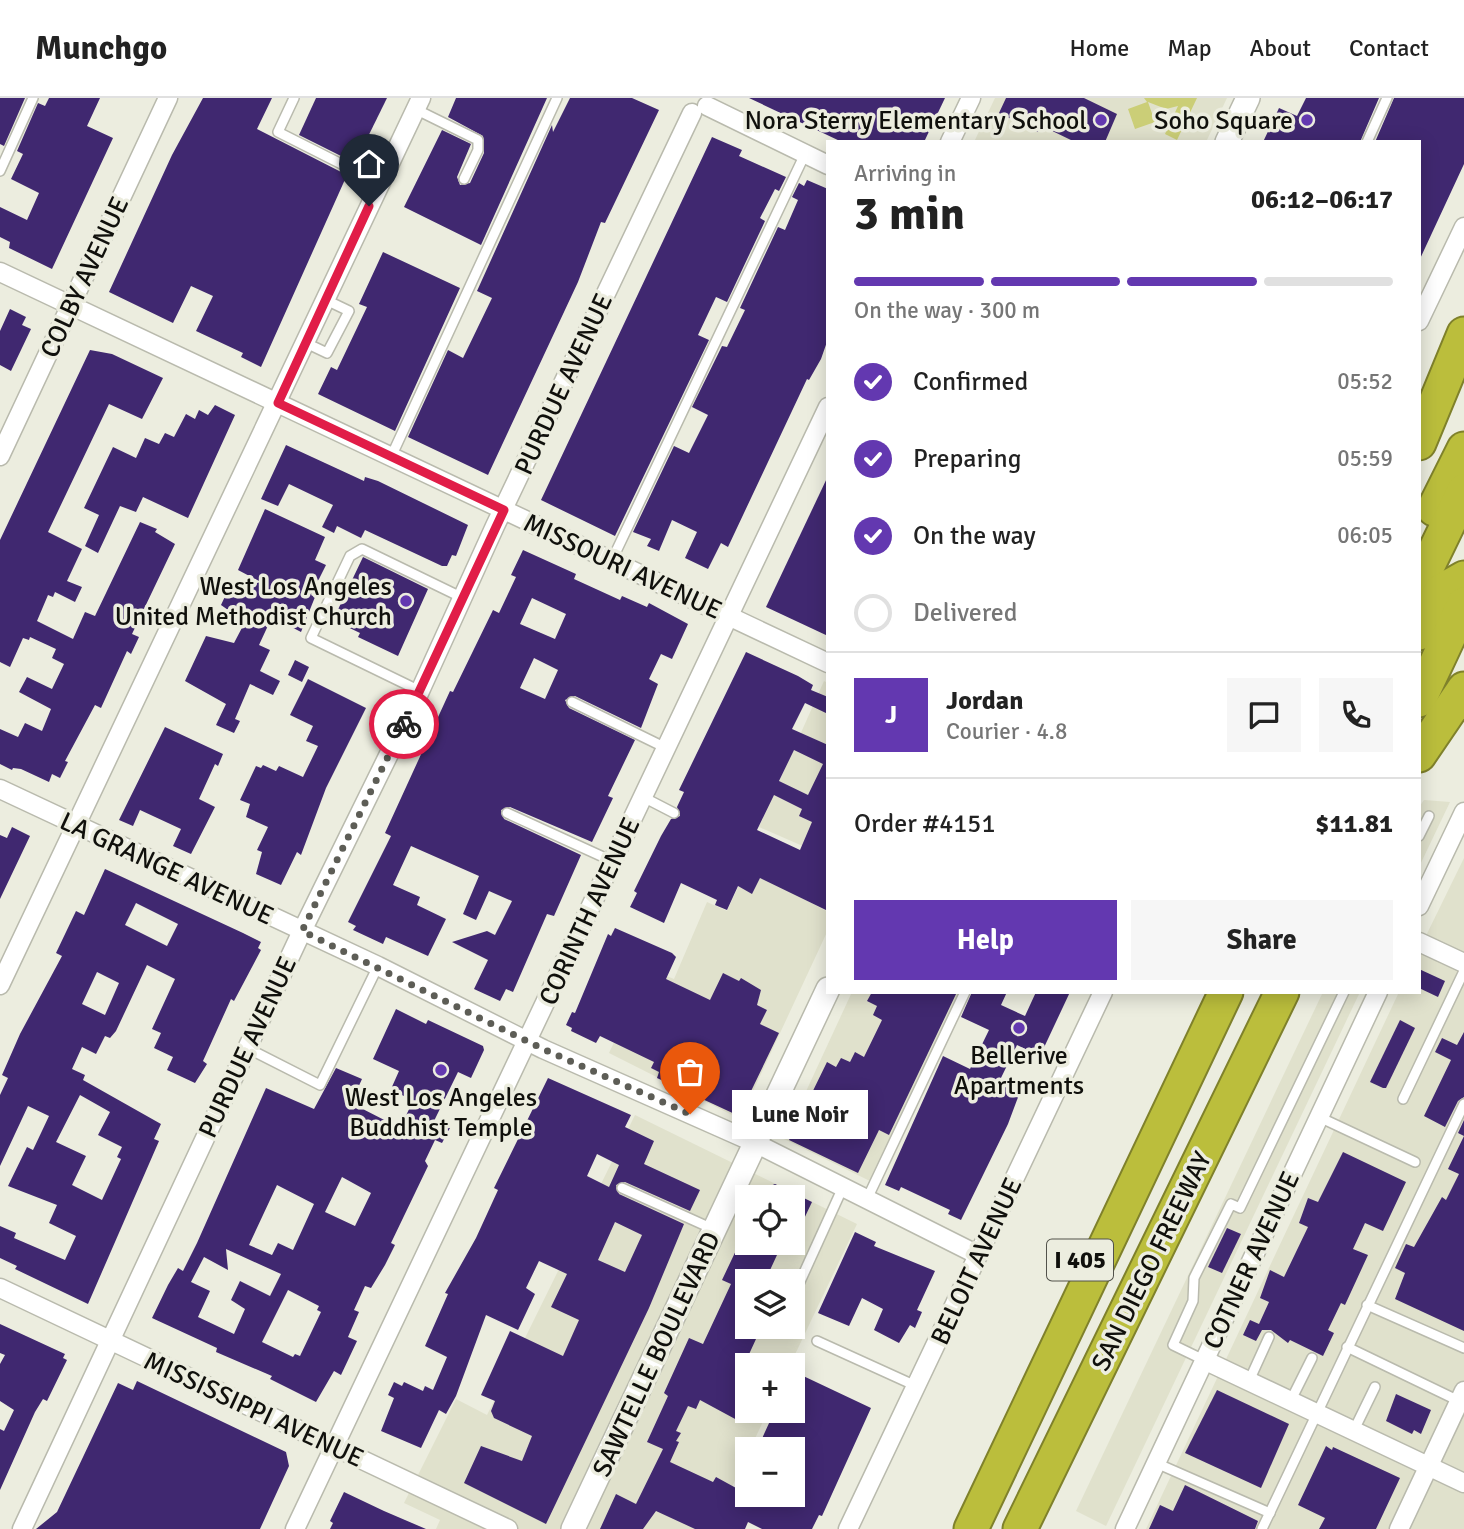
<!DOCTYPE html>
<meta charset="utf-8">
<style>
:root{--surface:#fff;--page:#f6f6f6;--text:#222;--muted:#767676;--line:#e0e0e0;--accent:#6338b0}
body{margin:0;font-family:Signika,sans-serif;background:var(--page);color:var(--text);height:100vh;display:flex;flex-direction:column;font-size:26px;white-space:nowrap}
*{box-sizing:border-box;margin:0}
p{font-size:23px;color:var(--muted)}
.icon{flex:none;width:38px;height:38px;fill:none;stroke:currentColor;stroke-width:2;stroke-linecap:round;stroke-linejoin:round}
.map{position:relative;flex:1;overflow:hidden}
.panel{position:absolute;left:826px;top:42px;width:595px;height:854px;display:flex;flex-direction:column;background:var(--surface);border-radius:0px;box-shadow:0 4px 18px #0003}
.panel>*{flex:none}
.tools{position:absolute;left:735px;top:1087px;display:grid;gap:14px}
.tools a{display:grid;place-items:center;width:70px;height:70px;border-radius:0px;background:var(--surface);box-shadow:0 4px 18px #0003;font-size:35px}
.pin{position:absolute;display:grid;place-items:center;width:60px;height:60px;color:#fff;margin:-72px -30px;border-radius:50% 50% 50% 0;rotate:-45deg;box-shadow:0 0 7px #0007}
.pin .icon{rotate:45deg}
.courier{position:absolute;display:grid;place-items:center;width:70px;height:70px;margin:-35px;border:5px solid #e11d48;border-radius:50%;background:#fff;color:#222;box-shadow:0 2px 9px #0007}
.bubble{position:absolute;height:49px;border-radius:0px;background:var(--surface);box-shadow:0 4px 18px #0003;font-size:23px;font-weight:700;line-height:49px;text-align:center}
.summary em{font-style:normal;font-weight:700}
.summary div{display:flex;flex-direction:column-reverse}
.summary{display:flex;align-items:center;justify-content:space-between;height:119px;padding:0 28px}
h1{font-size:46px;font-weight:700;line-height:52px}
.bar{display:grid;grid-template-columns:repeat(4,1fr);gap:10px 7px;align-content:center;height:84px;padding:0 28px}
.bar i{height:9px;border-radius:5px;background:var(--line)}
.bar .on{background:var(--accent)}
.bar p{grid-column:span 4}
.line{display:flex;align-items:center;gap:18px;padding:0 28px;border-top:2px solid var(--line)}
.line div{flex:1}
.round{display:grid;place-items:center;flex:none;width:74px;height:74px;border-radius:0px;background:var(--page)}
ol{padding:0 28px;list-style:none}
li{display:flex;align-items:center;gap:21px;height:77px}
li p{margin-inline-start:auto}
li .icon{padding:7px;border-radius:50%;background:var(--accent);color:#fff;stroke-width:4}
li:last-child{color:var(--muted)}
li i{width:38px;height:38px;border:4px solid var(--line);border-radius:50%}
.button{display:flex;gap:14px;margin-top:auto;padding:14px 28px}
.button a{flex:1;height:80px;border-radius:0px;background:var(--accent);color:#fff;font-size:28px;font-weight:700;line-height:80px;text-align:center}
.button a+a{background:var(--page);color:var(--text)}
header{display:flex;align-items:center;gap:42px;box-sizing:border-box;height:98px;padding:0 35px;background:var(--surface);border-bottom:2px solid var(--line)}
header strong{font-size:33px}
nav{display:flex;gap:38px;margin-inline-start:auto;font-size:24px}
.map>svg:first-child{display:block}
.built{fill:#e0e1cc;fill-rule:evenodd}
.green{fill:#cbce77}
.building{fill:#402870;fill-rule:evenodd}
.lines{fill:none;stroke-linecap:round;stroke-linejoin:round}
.service-casing{stroke:#b9baad;stroke-width:12}
.minor-casing{stroke:#b9baad;stroke-width:21}
.tertiary-casing{stroke:#b9baad;stroke-width:26}
.motorway-casing{stroke:#7f812b;stroke-width:37}
.service{stroke:#fff;stroke-width:9}
.minor{stroke:#fff;stroke-width:18}
.tertiary{stroke:#fff;stroke-width:23}
.motorway{stroke:#bbbe3c;stroke-width:33}
.done{stroke:#5d5d56;stroke-width:7;stroke-dasharray:0 12.6}
.route{stroke:#e11d48;stroke-width:9}
.poi-dot{fill:#6338b0;stroke:#eceddf;stroke-width:2.5}
.labels{text-anchor:middle;stroke-width:7;stroke-linejoin:round;paint-order:stroke}
.shield{fill:#eceddf;stroke:#52524b;stroke-width:2}
.shield-label{font-size:24px;font-weight:bold;fill:#10100c}
.poi-label{font-size:26px;fill:#10100c;stroke:#eceddf;text-anchor:end}
.street-label{font-size:26px;fill:#10100c;stroke:#eceddf}
</style>
<header>
<strong>Munchgo</strong>
<nav><a>Home</a><a>Map</a><a>About</a><a>Contact</a></nav>
</header>
<div class="map">
<svg width="1464" height="1431" viewBox="0 0 1464 1431">
<rect width="100%" height="100%" fill="#eceddf"/>
<g class="built">
<polygon points="995,0 1227,0 1206,44 974,44"/>
<polygon points="824,583 828,585 828,759 759,729"/>
<polygon points="1424,702 1450,704 1419,769 1419,709"/>
<polygon points="1464,760 1464,1431 1146,1431 1399,894 1419,894 1419,852"/>
<polygon points="747,770 828,814 828,832 740,1021 609,955 649,871 674,881 707,804 727,813"/>
<polygon points="852,894 960,894 870,1083 784,1041"/>
<polygon points="1323,894 1360,894 1106,1428 1076,1413"/>
<path d="M635,1017L857,1126L790,1267H747V1312L768,1313L712,1431H436L440,1422L404,1405L456,1301L487,1317ZM747,1099H793V1144H747ZM747,1183H793V1228H747Z"/>
</g>
<polygon class="green" points="1144,0 1197,0 1177,42 1165,36 1178,8 1166,11 1148,4 1155,24 1135,31 1128,11 1147,4"/>
<g class="building">
<polygon points="0,0 25,0 4,48 0,46"/>
<polygon points="49,0 100,0 87,28 113,40 52,171 9,150 10,144 0,139 0,109 27,122 39,95 11,81 23,56 17,53 38,5 45,8"/>
<polygon points="203,0 272,0 257,31 347,77 261,269 241,259 243,255 196,233 213,198 191,188 173,225 109,194 172,57"/>
<polygon points="316,0 387,0 355,65 299,37"/>
<polygon points="456,0 547,0 481,147 404,109 442,32 471,46 457,79 460,87 470,85 484,55 483,38 448,19"/>
<polygon points="570,0 632,0 659,12 605,125 601,124 578,184 488,377 408,339 448,252 463,260 492,200 477,193 552,27 553,34"/>
<polygon points="749,0 945,0 924,44 842,44"/>
<polygon points="1006,0 1084,0 1117,16 1105,44 1075,44 1042,28 1038,34 999,15"/>
<polygon points="1306,0 1379,0 1360,44 1263,44 1279,10 1297,18"/>
<polygon points="1394,0 1464,0 1464,66 1419,163 1419,44 1375,44"/>
<polygon points="712,39 742,52 739,58 786,79 779,93 775,91 760,120 765,123 727,204 716,199 698,237 709,242 615,438 541,402"/>
<polygon points="807,82 828,91 828,241 821,261 809,282 807,281 728,449 721,445 708,471 685,460 697,434 672,422 659,453 647,448 651,441 633,434 674,348 689,355 708,317 692,309 722,248 727,249 745,212 740,210 778,129 785,132 798,102 792,99 799,85 804,88"/>
<polygon points="383,154 460,190 395,333 318,296 331,269 337,272 367,209 359,206"/>
<polygon points="10,211 26,219 22,227 31,231 11,273 0,267 0,233"/>
<polygon points="90,252 112,256 163,280 142,321 109,306 48,434 82,451 67,483 82,489 75,504 55,494 53,499 48,497 37,523 73,541 85,514 95,518 140,424 157,431 155,434 175,446 132,536 139,539 131,556 127,553 101,610 95,607 65,663 68,664 60,680 52,676 49,684 21,671 13,670 12,672 0,666 0,631 18,639 25,625 42,633 51,611 19,594 27,579 52,591 64,566 52,560 56,551 30,539 29,542 23,540 10,569 0,564 0,442"/>
<polygon points="215,307 235,317 188,420 143,399 136,414 120,408 98,455 85,448 99,417 84,410 113,349 136,360 145,340 159,346 165,335 174,339 186,316 195,321 199,312 208,317"/>
<polygon points="286,347 364,383 365,379 378,383 468,427 456,458 452,457 447,468 442,468 365,432 361,440 337,428 334,435 322,429 333,407 289,386 278,408 261,401"/>
<polygon points="828,378 828,538 766,509"/>
<polygon points="265,411 325,439 315,462 326,467 311,497 315,499 301,534 272,519 259,547 270,552 260,573 280,583 273,597 250,586 235,621 240,623 234,635 216,627 226,606 185,583 206,538 234,545 245,524 221,507 228,492 261,484 238,472"/>
<path d="M523,452L576,476L574,481L620,502L622,498L647,509L649,505L688,526L672,561L661,556L649,581L658,586L641,630L575,598L565,602L569,610L635,642L608,698L613,700L592,744L510,709L501,712L504,721L581,757L554,818L547,816L513,894L506,891L500,903L474,891L488,862L452,844L487,833L495,837L512,803L489,793L476,822L463,816L479,778L411,748L393,787L420,799L417,807L446,821L428,858L386,839L383,846L353,832L356,828L348,824L391,738L385,735L450,593L453,594L493,512L499,515L516,479L511,477ZM532,500L566,516L555,541L520,526ZM534,560L558,572L545,601L520,590Z"/>
<polygon points="363,459 428,491 398,558 358,539 360,535 333,522"/>
<path d="M746,554L798,578L813,587L811,592L828,599V616L805,605L792,631L828,647V813L760,780L752,796L738,788L727,812L715,807L717,802L681,785L664,825L630,809L637,795L634,793L661,738L671,721L680,718L677,709L684,694L679,692ZM794,652L823,666L808,697L779,683ZM774,697L802,711L799,718L812,724L800,752L757,732Z"/>
<polygon points="295,562 309,569 302,584 288,577"/>
<polygon points="308,581 366,610 326,690 301,757 297,754 281,787 256,776 262,754 257,752 268,729 246,719 250,706 240,702 256,668 261,670 263,667 276,673 279,668 303,679 318,648 306,643 313,628 290,617"/>
<polygon points="165,629 223,656 218,668 215,666 199,701 215,709 191,756 173,748 181,731 140,712 133,728 119,722"/>
<polygon points="12,729 30,738 0,801 0,737 7,740"/>
<path d="M105,771L243,835L261,844L258,850L261,852L234,903L231,901L203,963L207,966L195,985L167,972L173,959L154,950L161,935L152,931L175,881L147,867L116,933L110,940L105,938L96,956L82,949L72,971L85,977L83,982L161,1026L154,1041L159,1043L88,1206L15,1171L17,1168L0,1160V1128L16,1135L14,1140L65,1162L76,1138L49,1125L57,1107L8,1088L27,1049L33,1052L49,1018L28,1008L0,1068V997L8,980L2,977L20,936L62,858L56,855L76,813L84,817ZM136,805L178,826L167,848L125,827ZM97,874L119,885L105,917L82,906ZM80,997L110,1014L98,1037L122,1049L117,1059L121,1061L102,1102L72,1087L86,1058L56,1044Z"/>
<polygon points="615,830 672,855 676,859 666,881 710,902 723,875 739,883 741,880 761,892 757,907 767,912 760,926 779,935 739,1018 657,980 659,974 651,970 654,964 600,938 596,945 571,933 572,930 566,927 572,914 575,915 608,836 611,838"/>
<polygon points="1419,871 1445,883 1438,899 1419,890"/>
<polygon points="872,894 957,894 889,1037 879,1032 858,1075 789,1042 827,964 836,969 841,960 850,964 855,954 864,959 882,922 873,917 877,908 867,903"/>
<polygon points="972,894 1007,894 1001,907 1025,918 1036,894 1070,894 1040,958 1017,947 999,984 1020,994 1008,1026 961,1122 948,1116 950,1112 901,1089 899,1093 885,1087 943,958 970,971 989,932 961,919"/>
<path d="M396,911L426,926L428,922L483,948L484,952L471,980L458,974L434,1023L450,1030L442,1045L435,1042L425,1063L428,1068L391,1145L395,1147L385,1167L371,1190L365,1188L354,1212L359,1214L348,1239L357,1243L341,1277L334,1273L316,1304L270,1281L272,1278L216,1254L217,1250L152,1220L168,1187L178,1170L183,1173L197,1145L266,990L314,1011L336,970L362,981L351,1005L400,1030L413,1003L391,991L399,973L373,961ZM342,1079L371,1095L355,1128L325,1114ZM277,1087L314,1106L293,1152L278,1145L272,1157L249,1147ZM226,1151L281,1176L270,1198L240,1183L231,1202L245,1211L234,1236L198,1219L210,1193L191,1184L204,1159L228,1172ZM288,1192L319,1208L317,1212L321,1214L300,1258L295,1256L293,1259L262,1244Z"/>
<polygon points="1400,922 1415,930 1386,990 1383,990 1370,984"/>
<polygon points="1464,934 1464,999 1458,1003 1445,1029 1424,1018 1451,962 1435,954 1442,940 1457,947"/>
<path d="M548,980L631,1017L625,1029L654,1043L644,1066L700,1092L690,1113L625,1084L616,1087L619,1096L684,1126L649,1210L546,1426L464,1385L481,1348L522,1363L532,1338L494,1320L491,1313L495,1303L481,1297L510,1233L563,1258L579,1222L551,1209L567,1176L539,1163L526,1190L535,1196L518,1232L486,1217L456,1298L446,1316L439,1312L421,1350L381,1333L394,1300L388,1297L394,1284L402,1288L404,1284L423,1293L425,1288L433,1292L447,1259L425,1248L448,1196L445,1195L476,1140L498,1092L494,1090ZM597,1056L619,1067L609,1089L587,1078ZM615,1124L642,1137L625,1174L598,1162Z"/>
<polygon points="1464,1022 1464,1233 1395,1201 1405,1175 1395,1170 1406,1146 1414,1149 1442,1099 1446,1102 1459,1076 1448,1071 1464,1038 1458,1035"/>
<polygon points="1343,1054 1406,1084 1383,1133 1365,1125 1353,1151 1368,1157 1345,1207 1341,1205 1328,1232 1334,1235 1323,1258 1290,1242 1288,1245 1271,1232 1262,1232 1256,1243 1243,1237 1250,1222 1259,1226 1269,1204 1260,1200 1270,1172 1284,1179 1308,1129 1299,1125 1308,1100 1318,1104"/>
<polygon points="775,1086 812,1104 793,1144 793,1099 745,1099"/>
<polygon points="1227,1130 1241,1136 1222,1175 1208,1169"/>
<polygon points="855,1134 876,1144 874,1148 935,1173 917,1212 922,1214 915,1230 910,1227 899,1245 874,1232 883,1211 862,1200 849,1228 818,1215"/>
<polygon points="740,1144 783,1144 765,1183 747,1183 747,1228 762,1228 739,1278 747,1281 747,1318 741,1315 737,1322 700,1302 696,1311 688,1308 676,1333 681,1335 676,1343 679,1344 670,1364 713,1384 716,1379 747,1396 793,1396 793,1351 761,1351 763,1346 760,1345 775,1312 793,1312 793,1288 799,1276 871,1310 822,1418 819,1417 812,1431 762,1431 748,1424 745,1431 695,1431 656,1413 643,1431 600,1431 616,1396 636,1406 663,1351 647,1344 668,1298 664,1295 689,1240 703,1246 731,1186 722,1182"/>
<polygon points="0,1226 65,1256 63,1260 67,1262 47,1303 43,1301 35,1314 0,1392 0,1331 4,1333 14,1312 0,1303 0,1266 5,1257 0,1255"/>
<polygon points="137,1283 286,1354 289,1368 260,1431 36,1431 57,1414 118,1285 133,1292"/>
<polygon points="1217,1292 1289,1326 1261,1390 1185,1355"/>
<polygon points="1396,1296 1431,1312 1421,1336 1414,1332 1412,1336 1386,1323"/>
<polygon points="1326,1348 1332,1352 1333,1349 1400,1380 1376,1431 1319,1431 1325,1420 1298,1407"/>
<polygon points="1185,1387 1258,1423 1255,1431 1149,1431 1160,1407 1173,1413"/>
<polygon points="344,1394 384,1413 426,1431 330,1431 333,1425 330,1423"/>
</g>
<g class="lines">
<g class="service-casing">
<g id="service">
<polyline points="294,0 278,34 379,85"/>
<polyline points="415,11 478,42 478,52 464,81"/>
<polyline points="1367,44 1387,0"/>
<polyline points="0,73 33,0"/>
<polyline points="306,245 327,255 349,213 326,202"/>
<polyline points="391,359 557,0"/>
<polyline points="612,462 805,56"/>
<polyline points="420,593 311,540 350,458 362,451 463,500"/>
<polyline points="572,604 666,650"/>
<polyline points="643,699 674,715"/>
<polyline points="507,715 612,763"/>
<polyline points="1419,738 1429,718"/>
<polyline points="247,950 320,987 378,868"/>
<polyline points="1403,1001 1464,873"/>
<polyline points="1319,1019 1415,1064"/>
<polyline points="622,1090 713,1131"/>
<polyline points="867,1101 965,894"/>
<polyline points="793,1199 843,1089"/>
<polyline points="1367,1207 1464,1250"/>
<polyline points="817,1243 916,1288"/>
<polyline points="1347,1249 1459,1303"/>
<polyline points="1204,1262 1173,1247 1193,1203 1194,1180 1231,1106 1240,1110 1344,894"/>
<polyline points="1249,1283 1269,1239"/>
<polyline points="1291,1302 1312,1260"/>
<polyline points="1354,1332 1375,1289"/>
<polyline points="1156,1365 1270,1415"/>
<polyline points="1262,1431 1464,1006"/>
</g>
</g>
<g class="minor-casing">
<g id="minor">
<polyline points="707,8 828,67"/>
<polyline points="950,44 971,0"/>
<polyline points="0,174 828,565"/>
<polyline points="1419,223 1464,129"/>
<polyline points="0,358 168,0"/>
<polyline points="0,691 378,868 543,951 755,1045 978,1157"/>
<polyline points="1419,808 1464,714"/>
<polyline points="1419,844 1464,865"/>
<polyline points="0,887 421,0"/>
<polyline points="0,1190 508,1431"/>
<polyline points="1204,1262 1464,1385"/>
<polyline points="22,1431 302,833 420,593 495,428 692,15"/>
<polyline points="295,1431 828,309"/>
<polyline points="848,1431 1103,894"/>
<polyline points="1125,1431 1378,894"/>
<polyline points="1399,1431 1464,1293"/>
</g>
</g>
<g class="tertiary-casing">
<g id="tertiary">
<polyline points="1227,44 1248,0"/>
<polyline points="573,1431 828,891"/>
</g>
</g>
<g class="motorway-casing">
<g id="motorway">
<polyline points="1419,345 1464,236"/>
<polyline points="1434,411 1464,351"/>
<polyline points="1419,486 1464,393"/>
<polyline points="1419,535 1441,493 1464,480"/>
<polyline points="1419,602 1464,506"/>
<polyline points="1419,657 1464,591"/>
<polyline points="971,1431 1226,894"/>
<polyline points="1020,1431 1282,894"/>
</g>
</g>
<use href="#service" class="service"/>
<use href="#minor" class="minor"/>
<use href="#tertiary" class="tertiary"/>
<use href="#motorway" class="motorway"/>
</g>
<g class="lines">
<polyline class="done" points="404,626 302,833 543,951 690,1016"/>
<polyline class="route" points="369,108 278,305 504,412 404,626"/>
</g>
<g class="poi-dot">
<circle cx="1101" cy="22" r="7"/>
<circle cx="1307" cy="22" r="7"/>
<circle cx="406" cy="503" r="7"/>
<circle cx="1019" cy="930" r="7"/>
<circle cx="441" cy="972" r="7"/>
</g>
<g class="labels">
<rect class="shield" x="1047" y="1141.5" width="66" height="41" rx="5"/>
<g class="shield-label">
<text x="1080" y="1170">I 405</text>
</g>
<g class="poi-label">
<text x="1087" y="31">Nora Sterry Elementary School</text>
<text x="1293" y="31">Soho Square</text>
<text x="392" y="497">West Los Angeles<tspan x="392" dy="30">United Methodist Church</tspan></text>
<text x="1019" y="966" text-anchor="middle">Bellerive<tspan x="1019" dy="30">Apartments</tspan></text>
<text x="441" y="1008" text-anchor="middle">West Los Angeles<tspan x="441" dy="30">Buddhist Temple</tspan></text>
</g>
<g class="street-label">
<text transform="translate(84 179) rotate(-65)" y="9">COLBY AVENUE</text>
<text transform="translate(563 286) rotate(-65)" y="9">PURDUE AVENUE</text>
<text transform="translate(623 468) rotate(25)" y="9">MISSOURI AVENUE</text>
<text transform="translate(167 770) rotate(25)" y="9">LA GRANGE AVENUE</text>
<text transform="translate(589 813) rotate(-65)" y="9">CORINTH AVENUE</text>
<text transform="translate(247 949) rotate(-65)" y="9">PURDUE AVENUE</text>
<text transform="translate(1251 1162) rotate(-65)" y="9">COTNER AVENUE</text>
<text transform="translate(976 1163) rotate(-65)" y="9">BELOIT AVENUE</text>
<text transform="translate(1151 1163) rotate(-64)" y="9">SAN DIEGO FREEWAY</text>
<text transform="translate(656 1256) rotate(-65)" y="9">SAWTELLE BOULEVARD</text>
<text transform="translate(254 1311) rotate(25)" y="9">MISSISSIPPI AVENUE</text>
</g>
</g>
</svg>
<div class="tools">
<a><svg class="icon" aria-label="locate" viewBox="0 0 24 24"><circle cx="12" cy="12" r="6"/><path d="M12 2v4M12 18v4M2 12h4M18 12h4"/></svg></a>
<a><svg class="icon" aria-label="layers" viewBox="0 0 24 24"><path d="M12 4l9 5-9 5-9-5zM3 14l9 5 9-5"/></svg></a>
<a>+</a>
<a>−</a>
</div>
<div class="pin" style="left:690px;top:1016px;background:#ea580c"><svg class="icon" aria-label="bag" viewBox="0 0 24 24"><path d="M5 8h14l-1 12H6zM9 8a3 3 0 0 1 6 0"/></svg></div>
<div class="pin" style="left:369px;top:108px;background:#1f2937"><svg class="icon" aria-label="home" viewBox="0 0 24 24"><path d="M3 11l9-7 9 7M6 9v11h12V9"/></svg></div>
<div class="courier" style="left:404px;top:626px"><svg class="icon" aria-label="bike" viewBox="0 0 24 24"><circle cx="6" cy="16" r="4"/><circle cx="18" cy="16" r="4"/><path d="M6 16l4-8h5l3 8M10 8l3 8H6M13 5h3"/></svg></div>
<div class="bubble" style="left:732px;top:992px;width:136px">Lune Noir</div>
<section class="panel">
<div class="summary"><div><h1>3 min</h1><p>Arriving in</p></div><em>06:12–06:17</em></div>
<div class="bar"><i class="on"></i><i class="on"></i><i class="on"></i><i></i><p>On the way · 300 m</p></div>
<ol>
<li><svg class="icon" aria-label="check" viewBox="0 0 24 24"><path d="M5 12l5 5 9-10"/></svg>Confirmed<p>05:52</p></li>
<li><svg class="icon" aria-label="check" viewBox="0 0 24 24"><path d="M5 12l5 5 9-10"/></svg>Preparing<p>05:59</p></li>
<li><svg class="icon" aria-label="check" viewBox="0 0 24 24"><path d="M5 12l5 5 9-10"/></svg>On the way<p>06:05</p></li>
<li><i></i>Delivered</li>
</ol>
<div class="line" style="height:126px"><b class="round" style="background:var(--accent);color:#fff">J</b><div><b>Jordan</b><p>Courier · 4.8</p></div><a class="round"><svg class="icon" aria-label="chat" viewBox="0 0 24 24"><path d="M4 5h16v11H9l-5 4z"/></svg></a><a class="round"><svg class="icon" aria-label="phone" viewBox="0 0 24 24"><path d="M5 4h4l2 5-3 2q2 4 5 5l2-3 5 2v4C11 20 4 13 5 4z"/></svg></a></div>
<div class="line" style="height:91px"><div>Order #4151</div><b>$11.81</b></div>
<div class="button"><a>Help</a><a>Share</a></div>
</section>
</div>
